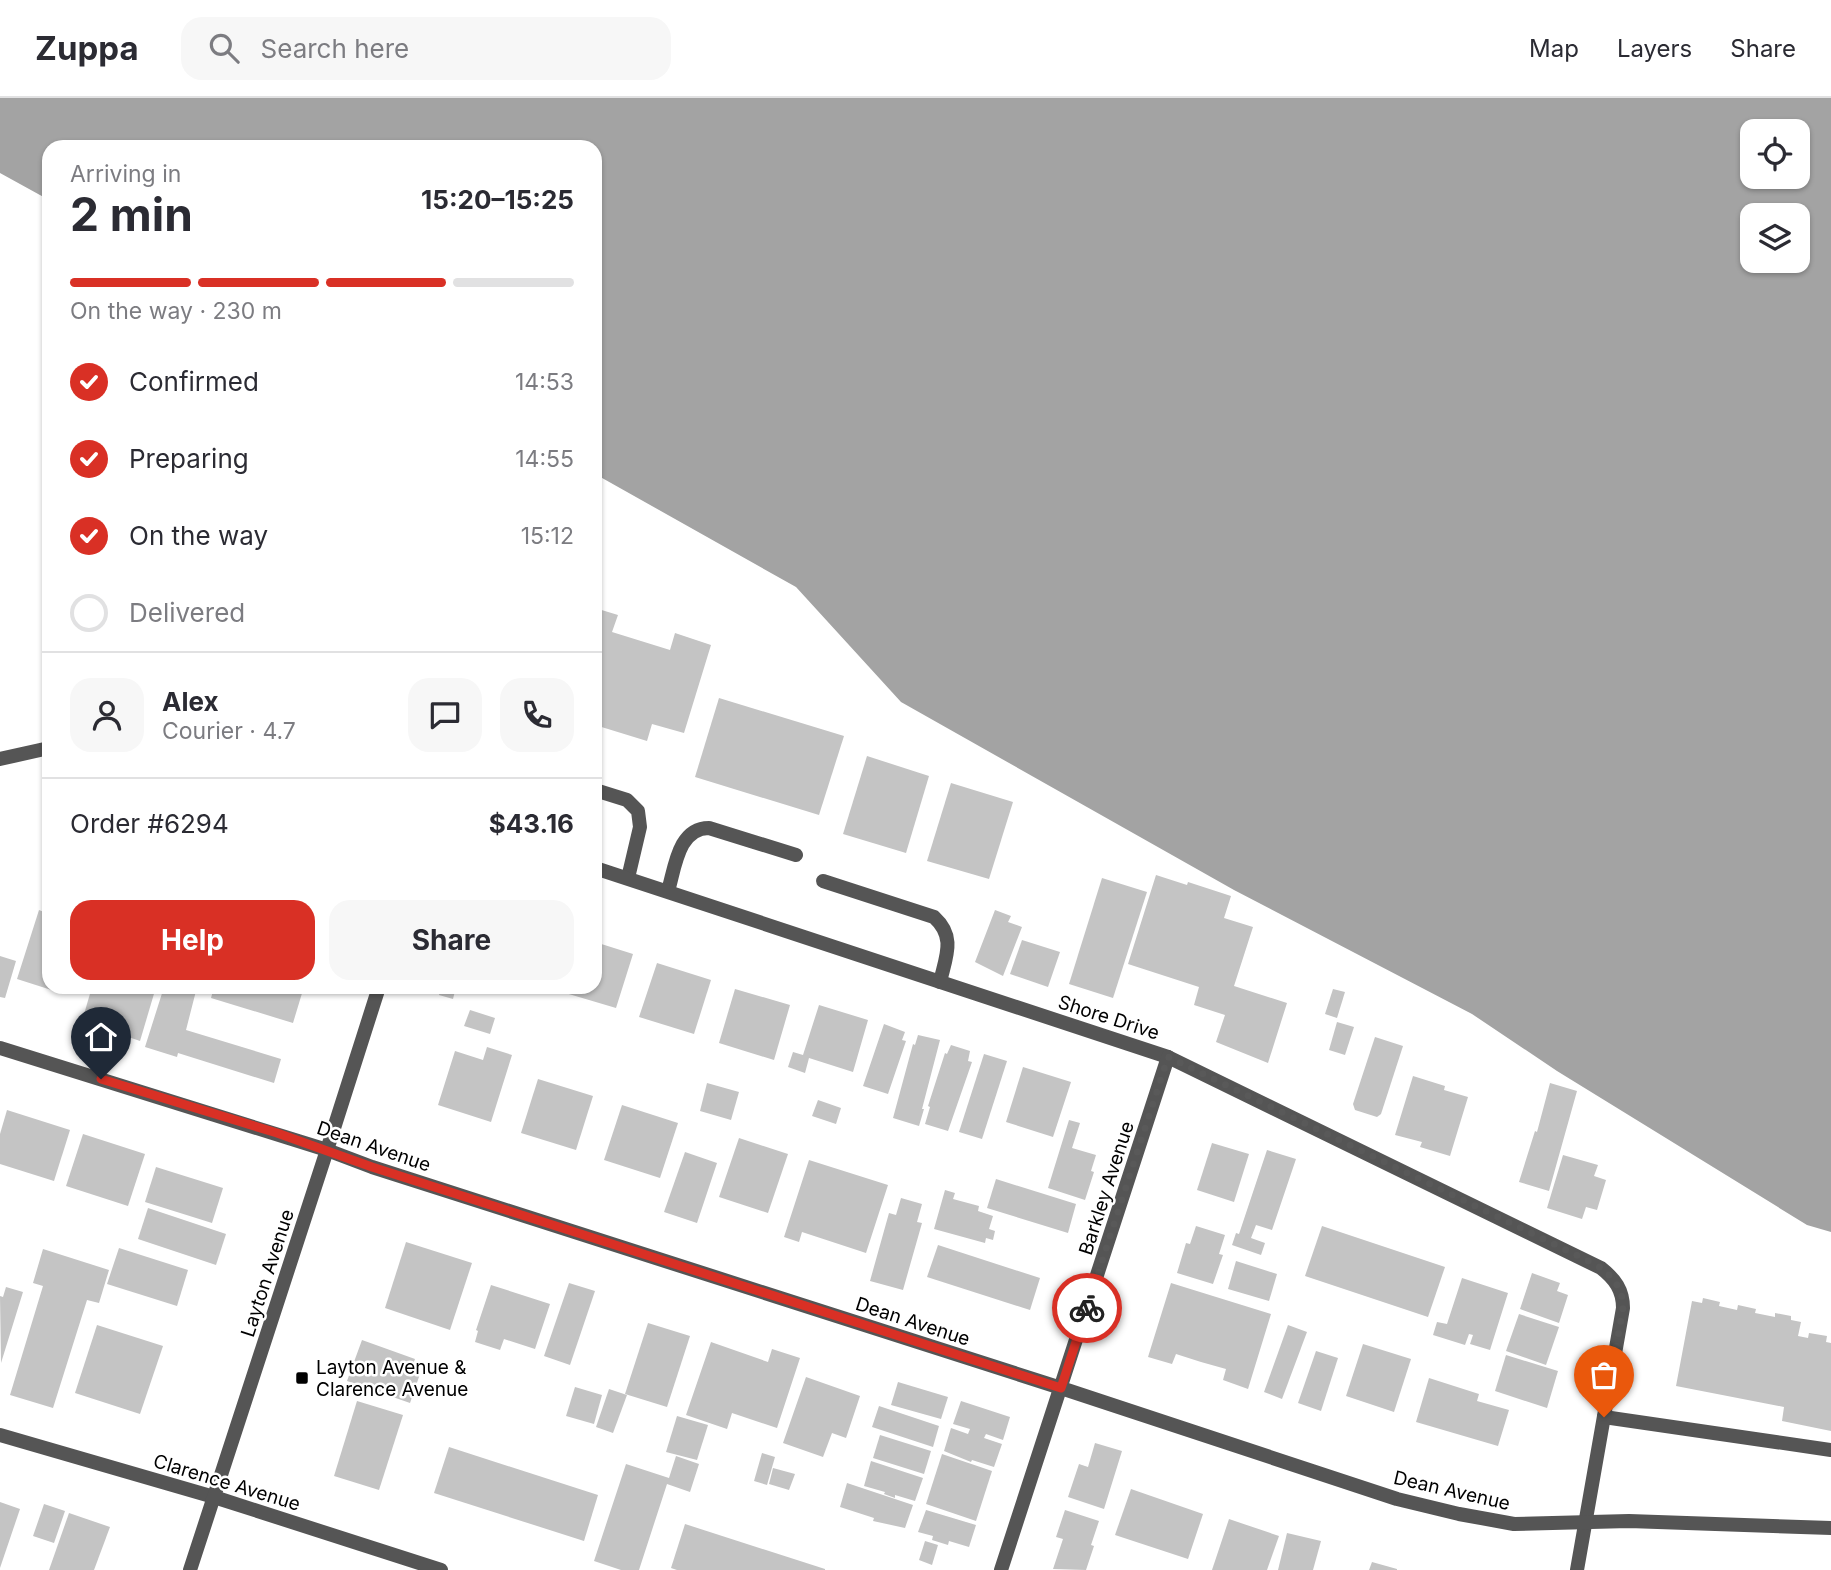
<!DOCTYPE html>
<meta charset="utf-8">
<style>
:root{--surface:#fff;--page:#f7f7f7;--text:#2b2b33;--muted:#7c7c81;--line:#e1e1e2;--accent:#d93025}
body{margin:0;font-family:Inter,sans-serif;background:var(--page);color:var(--text);height:100vh;display:flex;flex-direction:column;font-size:26px;white-space:nowrap}
*{box-sizing:border-box;margin:0}
p{font-size:23px;color:var(--muted)}
.icon{flex:none;width:38px;height:38px;fill:none;stroke:currentColor;stroke-width:2;stroke-linecap:round;stroke-linejoin:round}
.map{position:relative;flex:1;overflow:hidden}
.side{position:absolute;left:42px;top:42px;width:560px;height:854px;display:flex;flex-direction:column;background:var(--surface);border-radius:21px;box-shadow:0 2px 5px #0004}
.side>*{flex:none}
.buttons{position:absolute;left:1740px;top:21px;display:grid;gap:14px}
.buttons a{display:grid;place-items:center;width:70px;height:70px;border-radius:14px;background:var(--surface);box-shadow:0 2px 5px #0004;font-size:35px}
.pin{position:absolute;display:grid;place-items:center;width:60px;height:60px;color:#fff;margin:-72px -30px;border-radius:50% 50% 50% 0;rotate:-45deg;box-shadow:0 0 7px #0007}
.pin .icon{rotate:45deg}
.courier{position:absolute;display:grid;place-items:center;width:70px;height:70px;margin:-35px;border:5px solid #d93025;border-radius:50%;background:#fff;color:#222;box-shadow:0 2px 9px #0007}
.head em{font-style:normal;font-weight:700}
.head div{display:flex;flex-direction:column-reverse}
.head{display:flex;align-items:center;justify-content:space-between;height:119px;padding:0 28px}
h1{font-size:46px;font-weight:700;line-height:52px}
.bar{display:grid;grid-template-columns:repeat(4,1fr);gap:10px 7px;align-content:center;height:84px;padding:0 28px}
.bar i{height:9px;border-radius:5px;background:var(--line)}
.bar .active{background:var(--accent)}
.bar p{grid-column:span 4}
.line{display:flex;align-items:center;gap:18px;padding:0 28px;border-top:2px solid var(--line)}
.line div{flex:1}
.round{display:grid;place-items:center;flex:none;width:74px;height:74px;border-radius:21px;background:var(--page)}
ol{padding:0 28px;list-style:none}
li{display:flex;align-items:center;gap:21px;height:77px}
li p{margin-inline-start:auto}
li .icon{padding:7px;border-radius:50%;background:var(--accent);color:#fff;stroke-width:4}
li:last-child{color:var(--muted)}
li i{width:38px;height:38px;border:4px solid var(--line);border-radius:50%}
.button{display:flex;gap:14px;margin-top:auto;padding:14px 28px}
.button a{flex:1;height:80px;border-radius:21px;background:var(--accent);color:#fff;font-size:28px;font-weight:700;line-height:80px;text-align:center}
.button a+a{background:var(--page);color:var(--text)}
header{display:flex;align-items:center;gap:42px;box-sizing:border-box;height:98px;padding:0 35px;background:var(--surface);border-bottom:2px solid var(--line)}
header strong{font-size:33px}
nav{display:flex;gap:38px;margin-inline-start:auto;font-size:24px}
.search{width:490px;height:63px;background:var(--page);display:flex;align-items:center;gap:18px;box-sizing:border-box;padding:0 24px;border-radius:21px;color:var(--muted);font-size:26px}
.map>svg:first-child{display:block}
.water{fill:#a3a3a3;fill-rule:evenodd}
.building{fill:#c4c4c4}
.lines{fill:none;stroke-linecap:round;stroke-linejoin:round}
.service{stroke:#555;stroke-width:14}
.minor{stroke:#555;stroke-width:14}
.tertiary{stroke:#555;stroke-width:14}
.done{stroke:#595959;stroke-width:7;stroke-dasharray:0 12.6}
.route{stroke:#d93025;stroke-width:9}
.poi-dot{fill:#000;stroke:#fff;stroke-width:2.5}
.labels{text-anchor:middle;stroke-width:5;stroke-linejoin:round;paint-order:stroke}
.street-label{font-size:19px;fill:#000;stroke:#fff}
.poi-label{font-size:19px;fill:#000;stroke:#fff;text-anchor:start}
</style>
<header>
<strong>Zuppa</strong>
<div class="search"><svg class="icon" aria-label="search" viewBox="0 0 24 24"><circle cx="10" cy="10" r="6"/><path d="M15 15l6 6"/></svg>Search here</div>
<nav><a>Map</a><a>Layers</a><a>Share</a></nav>
</header>
<div class="map">
<svg width="1831" height="1472" viewBox="0 0 1831 1472">
<rect width="100%" height="100%" fill="#fff"/>
<path class="water" d="M0,0H1831V1134L1807,1127L1557,973L1472,916L1234,792L901,604L796,489L595,376V49H49V102L0,75ZM1752,33H1797V79H1752ZM1752,117H1797V163H1752Z"/>
<g class="building">
<polygon points="595,510 618,517 612,534 670,552 675,535 711,547 684,635 652,626 647,643 595,627"/>
<polygon points="719,600 844,638 819,717 695,679"/>
<polygon points="867,658 929,678 906,755 843,736"/>
<polygon points="951,685 1013,704 989,781 927,763"/>
<polygon points="1156,777 1187,787 1188,784 1231,798 1224,820 1253,829 1234,888 1287,905 1268,965 1216,944 1225,917 1194,907 1199,889 1128,866"/>
<polygon points="1102,780 1147,794 1113,900 1069,886"/>
<polygon points="39,812 49,816 49,889 67,889 64,896 17,881"/>
<polygon points="995,812 1011,818 1008,824 1022,829 1003,878 975,864"/>
<polygon points="1022,842 1060,854 1048,889 1010,876"/>
<polygon points="595,844 633,856 616,910 562,894 563,889 595,889"/>
<polygon points="0,858 16,863 5,900 0,899"/>
<polygon points="657,865 711,882 694,936 639,919"/>
<polygon points="92,889 156,889 140,943 82,923"/>
<polygon points="164,889 197,889 186,932 281,961 274,985 178,955 177,959 145,949"/>
<polygon points="214,889 223,891 224,889 300,889 300,891 303,892 293,925 211,900"/>
<polygon points="441,889 456,889 453,901 439,897"/>
<polygon points="735,891 790,907 774,962 719,945"/>
<polygon points="1333,891 1345,894 1337,920 1325,916"/>
<polygon points="819,907 868,922 853,974 809,960 805,975 788,969 793,954 803,957"/>
<polygon points="470,912 495,920 490,936 464,928"/>
<polygon points="1337,924 1354,929 1345,957 1329,952"/>
<polygon points="884,926 905,934 902,942 906,943 888,996 863,988"/>
<polygon points="918,937 940,942 922,1011 924,1011 919,1028 893,1020 913,946 915,947"/>
<polygon points="1375,939 1403,948 1381,1016 1377,1019 1355,1012 1353,1006"/>
<polygon points="951,947 970,953 968,963 972,964 948,1033 925,1026 930,1009 928,1008 945,955 947,956"/>
<polygon points="487,949 512,957 491,1024 438,1007 455,953 483,962"/>
<polygon points="984,956 1007,963 982,1041 959,1034"/>
<polygon points="1023,969 1071,984 1053,1039 1006,1024"/>
<polygon points="1413,978 1445,988 1444,992 1468,999 1450,1058 1420,1049 1422,1044 1395,1037"/>
<polygon points="538,981 593,998 576,1052 521,1035"/>
<polygon points="707,985 739,994 731,1022 700,1013"/>
<polygon points="1550,985 1577,993 1549,1093 1519,1084 1535,1033 1537,1034"/>
<polygon points="818,1002 841,1010 836,1026 812,1018"/>
<polygon points="622,1007 678,1025 660,1080 604,1062"/>
<polygon points="7,1012 70,1032 54,1083 0,1066 0,1036"/>
<polygon points="1069,1022 1080,1025 1072,1050 1096,1057 1091,1073 1094,1074 1085,1102 1048,1090"/>
<polygon points="83,1036 145,1056 128,1108 66,1088"/>
<polygon points="739,1040 788,1056 768,1115 719,1099"/>
<polygon points="1212,1045 1249,1056 1234,1104 1197,1092"/>
<polygon points="1267,1052 1296,1061 1272,1132 1256,1127 1251,1140 1265,1145 1261,1157 1232,1147 1236,1135 1239,1136"/>
<polygon points="685,1054 717,1065 697,1125 664,1114"/>
<polygon points="1563,1057 1598,1067 1594,1078 1606,1082 1597,1112 1586,1109 1582,1121 1547,1110"/>
<polygon points="809,1062 888,1087 866,1155 802,1134 799,1144 784,1139"/>
<polygon points="156,1069 223,1090 212,1125 145,1104"/>
<polygon points="996,1081 1076,1106 1068,1135 987,1110"/>
<polygon points="945,1092 955,1095 953,1101 979,1108 978,1113 993,1118 989,1131 995,1133 993,1142 986,1140 985,1145 934,1131"/>
<polygon points="901,1100 922,1106 917,1124 922,1125 903,1192 870,1183 889,1115 896,1117"/>
<polygon points="148,1110 226,1136 216,1167 138,1141"/>
<polygon points="1196,1128 1225,1137 1219,1156 1223,1157 1213,1186 1177,1175 1186,1145 1190,1146"/>
<polygon points="1322,1128 1445,1169 1428,1219 1305,1178"/>
<polygon points="406,1144 472,1165 450,1232 385,1210"/>
<polygon points="938,1147 1040,1180 1030,1212 927,1179"/>
<polygon points="119,1150 188,1172 177,1208 107,1186"/>
<polygon points="43,1151 109,1172 99,1205 87,1202 53,1310 10,1297 43,1188 33,1185"/>
<polygon points="1236,1163 1277,1176 1269,1203 1228,1191"/>
<polygon points="1532,1175 1560,1185 1557,1193 1568,1197 1559,1225 1520,1211"/>
<polygon points="1462,1180 1508,1195 1490,1252 1470,1246 1473,1237 1469,1236 1465,1247 1433,1237 1437,1224 1447,1226"/>
<polygon points="569,1185 595,1193 570,1267 544,1258"/>
<polygon points="1171,1185 1271,1216 1248,1291 1223,1282 1226,1271 1201,1264 1176,1256 1172,1266 1148,1259"/>
<polygon points="491,1187 550,1206 535,1251 504,1241 500,1252 475,1244 478,1233 476,1232"/>
<polygon points="6,1189 23,1194 1,1265 0,1198 3,1199"/>
<polygon points="1703,1200 1720,1204 1719,1208 1737,1212 1738,1207 1756,1211 1755,1215 1775,1219 1775,1215 1791,1218 1791,1222 1801,1224 1798,1238 1808,1240 1809,1235 1827,1238 1826,1244 1831,1245 1831,1333 1782,1323 1784,1309 1676,1288 1692,1203 1702,1205"/>
<polygon points="1519,1216 1559,1229 1546,1267 1506,1253"/>
<polygon points="648,1225 690,1238 667,1309 625,1296"/>
<polygon points="97,1227 163,1248 140,1316 75,1295"/>
<polygon points="1288,1227 1307,1234 1282,1301 1264,1294"/>
<polygon points="362,1242 415,1261 412,1269 421,1273 410,1305 347,1283"/>
<polygon points="711,1244 768,1264 772,1251 800,1260 777,1330 732,1315 727,1331 686,1317"/>
<polygon points="1363,1246 1411,1261 1394,1314 1346,1298"/>
<polygon points="1316,1253 1338,1260 1321,1313 1298,1305"/>
<polygon points="1506,1257 1558,1273 1547,1310 1495,1293"/>
<polygon points="806,1279 860,1298 846,1340 832,1335 823,1359 783,1345"/>
<polygon points="1429,1280 1479,1296 1477,1303 1509,1312 1498,1348 1416,1324"/>
<polygon points="898,1284 948,1299 941,1321 891,1307"/>
<polygon points="575,1289 602,1297 594,1326 566,1318"/>
<polygon points="609,1291 627,1297 613,1335 596,1329"/>
<polygon points="357,1303 403,1317 379,1392 334,1378"/>
<polygon points="961,1303 1010,1319 1003,1342 986,1336 984,1340 1002,1346 994,1369 972,1362 971,1364 944,1353 951,1330 968,1336 970,1331 953,1326"/>
<polygon points="879,1308 939,1328 933,1349 872,1329"/>
<polygon points="677,1318 708,1327 697,1362 666,1354"/>
<polygon points="880,1337 931,1353 924,1376 873,1360"/>
<polygon points="1095,1345 1122,1353 1104,1411 1068,1399 1079,1366 1088,1369"/>
<polygon points="449,1349 598,1397 584,1443 434,1395"/>
<polygon points="762,1355 775,1359 767,1387 754,1383"/>
<polygon points="942,1356 992,1373 976,1423 926,1406"/>
<polygon points="676,1358 699,1366 690,1394 667,1386 639,1472 621,1472 594,1463 626,1366 669,1380"/>
<polygon points="871,1363 923,1380 915,1403 895,1397 895,1400 884,1396 885,1394 864,1388"/>
<polygon points="773,1370 795,1376 789,1392 769,1386"/>
<polygon points="847,1385 913,1407 905,1430 873,1423 874,1420 840,1409"/>
<polygon points="1131,1391 1203,1416 1188,1461 1115,1437"/>
<polygon points="0,1404 20,1411 0,1470"/>
<polygon points="44,1406 65,1413 54,1445 33,1438"/>
<polygon points="926,1412 976,1427 969,1449 949,1443 948,1447 932,1442 933,1438 918,1434"/>
<polygon points="1065,1412 1099,1423 1091,1447 1094,1448 1086,1472 1053,1471 1063,1441 1056,1439"/>
<polygon points="69,1415 110,1429 94,1472 49,1472"/>
<polygon points="1229,1421 1279,1438 1267,1472 1212,1472"/>
<polygon points="685,1426 825,1471 825,1472 677,1472 671,1470"/>
<polygon points="1287,1435 1321,1443 1313,1472 1278,1472"/>
<polygon points="925,1443 938,1447 932,1467 919,1462"/>
<polygon points="1372,1464 1397,1471 1397,1472 1369,1472"/>
</g>
<g class="lines">
<g class="service">
<polyline points="595,692 627,702 638,713 640,729 628,780"/>
<path d="M823,783L934,819C956,839 946,858 940,884"/>
<path d="M668,793C675,770 678,730 709,730L796,757"/>
<polyline points="1604,1319 1831,1352"/>
</g>
<g class="minor">
<polyline points="0,661 49,650"/>
<path d="M595,770L1168,959L1601,1170C1615,1181 1623,1192 1623,1210L1577,1472"/>
<polyline points="379,889 327,1052 372,1069 1061,1290 1397,1401 1459,1416 1514,1426 1629,1423 1831,1430"/>
<polyline points="0,1337 214,1399 441,1472"/>
<polyline points="1001,1472 1168,959"/>
</g>
<polyline class="tertiary" points="0,950 327,1052 190,1472"/>
</g>
<g class="lines">
<path class="done" d="M1087,1210L1168,959L1593,1165C1611,1176 1623,1188 1623,1210L1604,1319"/>
<polyline class="route" points="101,981 277,1035 372,1069 1061,1290 1087,1210"/>
</g>
<rect class="poi-dot" x="295" y="1273" width="14" height="14" rx="3.5"/>
<g class="labels">
<g class="street-label">
<text transform="translate(1109 919) rotate(18)" y="7">Shore Drive</text>
<text transform="translate(374 1048) rotate(19)" y="7">Dean Avenue</text>
<text transform="translate(1106 1090) rotate(-72)" y="7">Barkley Avenue</text>
<text transform="translate(267 1175) rotate(-72)" y="7">Layton Avenue</text>
<text transform="translate(913 1223) rotate(18)" y="7">Dean Avenue</text>
<text transform="translate(227 1384) rotate(17)" y="7">Clarence Avenue</text>
<text transform="translate(1452 1392) rotate(13)" y="7">Dean Avenue</text>
</g>
<g class="poi-label">
<text x="316" y="1276">Layton Avenue &amp;<tspan x="316" dy="22">Clarence Avenue</tspan></text>
</g>
</g>
</svg>
<div class="buttons">
<a><svg class="icon" aria-label="locate" viewBox="0 0 24 24"><circle cx="12" cy="12" r="6"/><path d="M12 2v4M12 18v4M2 12h4M18 12h4"/></svg></a>
<a><svg class="icon" aria-label="layers" viewBox="0 0 24 24"><path d="M12 4l9 5-9 5-9-5zM3 14l9 5 9-5"/></svg></a>
</div>
<div class="pin" style="left:1604px;top:1319px;background:#ea580c"><svg class="icon" aria-label="bag" viewBox="0 0 24 24"><path d="M5 8h14l-1 12H6zM9 8a3 3 0 0 1 6 0"/></svg></div>
<div class="pin" style="left:101px;top:981px;background:#1f2937"><svg class="icon" aria-label="home" viewBox="0 0 24 24"><path d="M3 11l9-7 9 7M6 9v11h12V9"/></svg></div>
<div class="courier" style="left:1087px;top:1210px"><svg class="icon" aria-label="bike" viewBox="0 0 24 24"><circle cx="6" cy="16" r="4"/><circle cx="18" cy="16" r="4"/><path d="M6 16l4-8h5l3 8M10 8l3 8H6M13 5h3"/></svg></div>
<section class="side">
<div class="head"><div><h1>2 min</h1><p>Arriving in</p></div><em>15:20–15:25</em></div>
<div class="bar"><i class="active"></i><i class="active"></i><i class="active"></i><i></i><p>On the way · 230 m</p></div>
<ol>
<li><svg class="icon" aria-label="check" viewBox="0 0 24 24"><path d="M5 12l5 5 9-10"/></svg>Confirmed<p>14:53</p></li>
<li><svg class="icon" aria-label="check" viewBox="0 0 24 24"><path d="M5 12l5 5 9-10"/></svg>Preparing<p>14:55</p></li>
<li><svg class="icon" aria-label="check" viewBox="0 0 24 24"><path d="M5 12l5 5 9-10"/></svg>On the way<p>15:12</p></li>
<li><i></i>Delivered</li>
</ol>
<div class="line" style="height:126px"><a class="round"><svg class="icon" aria-label="person" viewBox="0 0 24 24"><circle cx="12" cy="8" r="4"/><path d="M4 21q1-7 8-7t8 7"/></svg></a><div><b>Alex</b><p>Courier · 4.7</p></div><a class="round"><svg class="icon" aria-label="chat" viewBox="0 0 24 24"><path d="M4 5h16v11H9l-5 4z"/></svg></a><a class="round"><svg class="icon" aria-label="phone" viewBox="0 0 24 24"><path d="M5 4h4l2 5-3 2q2 4 5 5l2-3 5 2v4C11 20 4 13 5 4z"/></svg></a></div>
<div class="line" style="height:91px"><div>Order #6294</div><b>$43.16</b></div>
<div class="button"><a>Help</a><a>Share</a></div>
</section>
</div>
